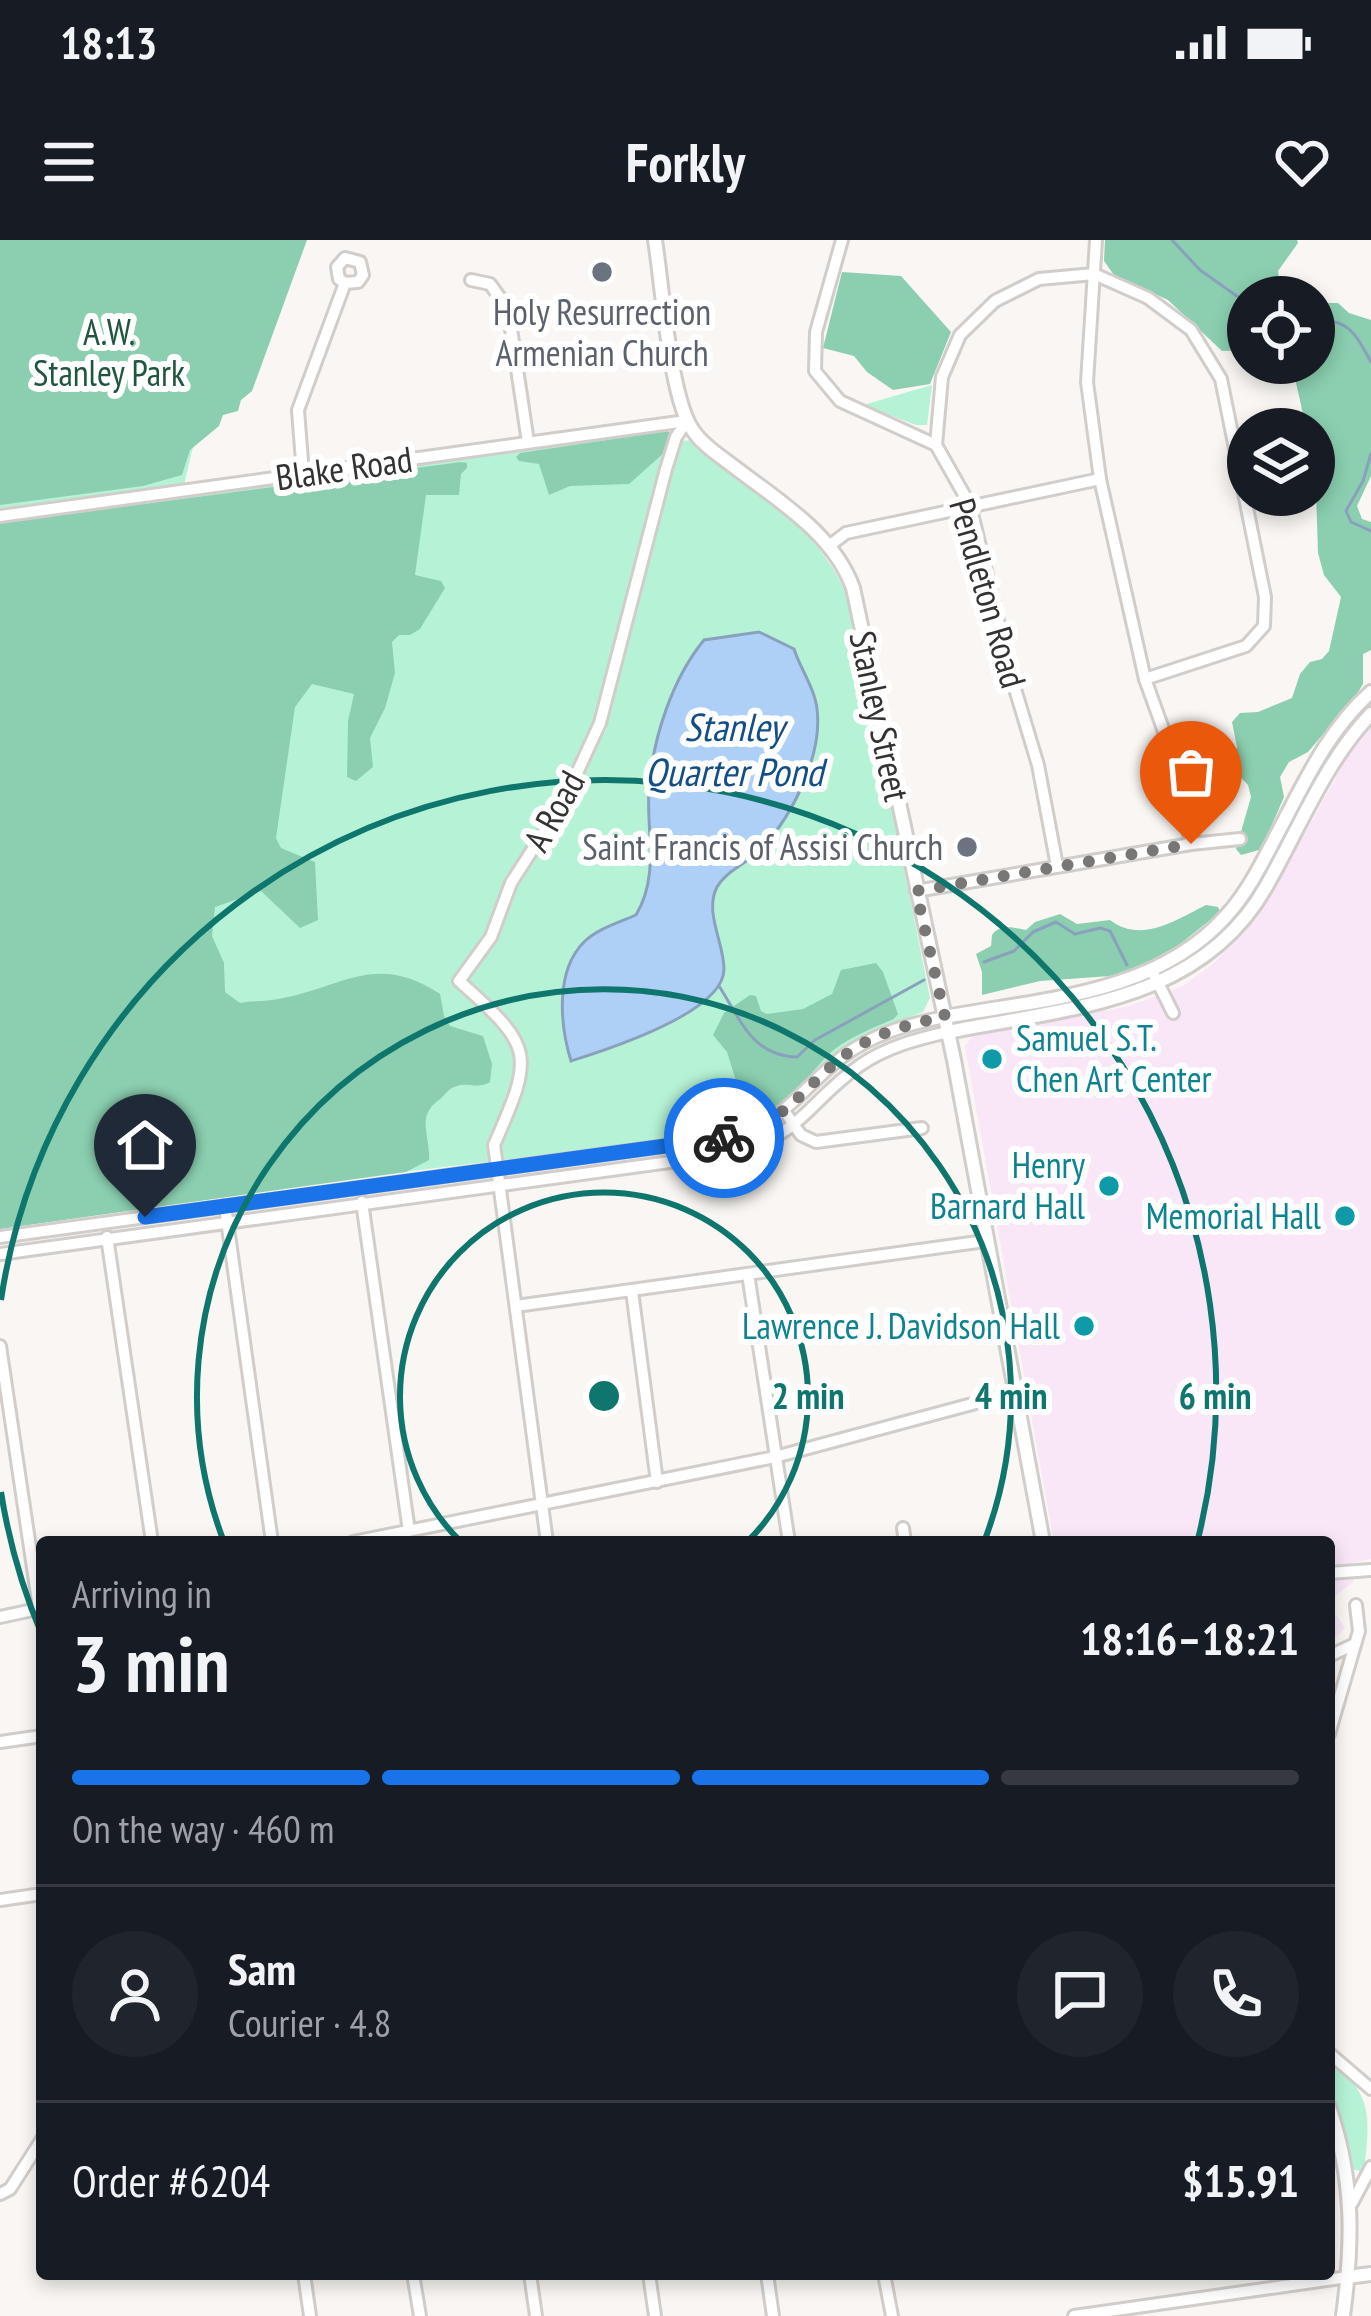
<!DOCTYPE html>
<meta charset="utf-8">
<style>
:root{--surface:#171b24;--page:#20242c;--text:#f1f3f6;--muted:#9ea1a6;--line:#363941;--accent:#1a73e8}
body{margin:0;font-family:"PT Sans Narrow",sans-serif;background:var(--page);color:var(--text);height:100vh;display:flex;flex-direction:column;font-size:45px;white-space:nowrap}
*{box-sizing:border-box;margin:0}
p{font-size:39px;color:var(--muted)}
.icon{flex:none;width:66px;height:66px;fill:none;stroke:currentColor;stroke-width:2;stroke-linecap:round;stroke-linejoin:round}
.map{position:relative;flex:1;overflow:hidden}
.sheet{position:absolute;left:36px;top:1296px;width:1299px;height:744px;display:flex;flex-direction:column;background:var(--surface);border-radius:12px;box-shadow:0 6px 18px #0003}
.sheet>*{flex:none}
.tools{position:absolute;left:1227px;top:36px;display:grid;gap:24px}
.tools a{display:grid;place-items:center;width:108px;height:108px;border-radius:50%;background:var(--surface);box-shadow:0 6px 18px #0003;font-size:60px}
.pin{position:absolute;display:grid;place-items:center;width:102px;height:102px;color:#fff;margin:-123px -51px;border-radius:50% 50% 50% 0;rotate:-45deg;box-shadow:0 0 12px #0007}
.pin .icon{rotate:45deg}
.courier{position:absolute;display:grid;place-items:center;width:120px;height:120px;margin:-60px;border:9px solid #1a73e8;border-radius:50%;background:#fff;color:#222;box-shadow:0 3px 15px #0007}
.summary em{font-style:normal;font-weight:600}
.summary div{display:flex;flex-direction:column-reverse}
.summary{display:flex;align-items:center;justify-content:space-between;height:204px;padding:0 36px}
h1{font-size:78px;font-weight:600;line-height:90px}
.bar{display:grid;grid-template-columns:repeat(4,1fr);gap:18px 12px;align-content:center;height:144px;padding:0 36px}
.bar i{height:15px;border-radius:9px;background:var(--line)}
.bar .current{background:var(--accent)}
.bar p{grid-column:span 4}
.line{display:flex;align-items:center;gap:30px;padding:0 36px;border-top:3px solid var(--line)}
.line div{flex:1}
.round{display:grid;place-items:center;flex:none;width:126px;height:126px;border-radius:63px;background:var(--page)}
.status{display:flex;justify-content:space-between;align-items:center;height:84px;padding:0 60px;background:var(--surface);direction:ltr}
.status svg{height:33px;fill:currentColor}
header{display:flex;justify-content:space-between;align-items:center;height:156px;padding:0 36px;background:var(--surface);font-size:54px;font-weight:600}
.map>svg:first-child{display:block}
.education{fill:#f9e6f7}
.green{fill:#b6f3d6}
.forest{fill:#8bcfb0}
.water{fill:#aed0f7;stroke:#89a1bc;stroke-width:3}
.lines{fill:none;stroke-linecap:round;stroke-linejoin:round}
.stream{stroke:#89a1bc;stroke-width:3}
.minor-casing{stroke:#d1cdca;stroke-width:16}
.major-casing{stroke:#d1cdca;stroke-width:18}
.minor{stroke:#fff;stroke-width:10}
.major{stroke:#fff;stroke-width:12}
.done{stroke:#797776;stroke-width:12;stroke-dasharray:0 21.6}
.route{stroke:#1a73e8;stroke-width:15}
.ring{fill:none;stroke:#0f766e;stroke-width:6}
.worship-dot{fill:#6b7280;stroke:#fff;stroke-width:4.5}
.culture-dot{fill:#0f9aa8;stroke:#fff;stroke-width:4.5}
.labels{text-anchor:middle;stroke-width:12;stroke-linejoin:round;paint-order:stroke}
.worship-label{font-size:36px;fill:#5b616d;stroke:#fff}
.park-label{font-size:36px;fill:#205540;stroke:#fff}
.street-label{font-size:36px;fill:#343332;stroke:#fff}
.culture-label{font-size:36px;fill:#0d838f;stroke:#fff;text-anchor:end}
.water-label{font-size:39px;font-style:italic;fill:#124e87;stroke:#fff}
.centre{fill:#0f766e;stroke:#fff;stroke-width:6}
.ring-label{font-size:36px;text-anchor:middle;font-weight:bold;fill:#0f766e;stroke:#fff;stroke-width:12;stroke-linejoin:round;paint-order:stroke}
</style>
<div class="status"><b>18:13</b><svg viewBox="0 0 49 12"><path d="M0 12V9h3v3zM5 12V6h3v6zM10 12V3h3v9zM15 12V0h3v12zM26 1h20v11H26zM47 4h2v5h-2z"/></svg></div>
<header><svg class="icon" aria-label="menu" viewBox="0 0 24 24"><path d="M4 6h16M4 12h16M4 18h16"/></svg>Forkly<svg class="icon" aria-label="heart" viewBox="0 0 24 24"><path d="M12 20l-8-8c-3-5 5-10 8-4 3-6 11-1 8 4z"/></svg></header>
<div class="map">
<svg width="1371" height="2076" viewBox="0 0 1371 2076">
<rect width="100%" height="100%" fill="#f9f6f3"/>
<polygon class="education" points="1371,487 1371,1319 1352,1323 1353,1342 1335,1356 1334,1372 1345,1388 1329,1404 1329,1302 1054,1302 965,806 973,796 1129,766 1183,746 1214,723 1246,691 1271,655 1350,512"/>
<g class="green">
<path d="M0,0L195,198L181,258L666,191L680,201L692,200C753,249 829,293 853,372L930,758L923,772L871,792L846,807L785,866L760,880L725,893L0,981Z"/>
<polygon points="932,145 927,185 916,185 863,165"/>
<path d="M1329,1822C1371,1851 1371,1875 1364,1929L1360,1931L1353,1929L1329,1848Z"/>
</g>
<g class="forest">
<polygon points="0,0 307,0 252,151 241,160 238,171 223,175 219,186 190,210 182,235 143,246 0,265"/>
<polygon points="1105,0 1297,0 1298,3 1278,31 1281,51 1287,57 1248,57 1248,110 1222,111 1168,60 1114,35 1104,21"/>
<polygon points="842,32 901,36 951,92 930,144 893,150 867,132 854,116 823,108"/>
<path d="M1314,63H1338L1349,73L1371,80V236L1357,266L1362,279L1371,282V410L1363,414V444L1357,454L1308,512L1289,522L1280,537L1284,557L1264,603L1259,610L1241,615L1236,609L1251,557L1248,545L1230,526L1237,507L1232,482L1240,473L1258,472L1292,458L1300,434L1310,422L1322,419L1329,411L1341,357L1324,335L1318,313L1314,189H1305C1303,166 1295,146 1293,123H1314Z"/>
<polygon points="667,191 671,193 665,212 629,244 570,246 549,255 539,224 519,221 516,217 520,213"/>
<path d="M461,222L467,223V228L461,234L459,255H426L415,335L441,341L445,348L420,389L410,395H399L392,402L395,433L385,468L370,498L373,527L356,541L347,537L348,481L354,454L312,444L295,467L276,598L281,608L315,622L318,680L300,688L261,651L215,667L212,696L224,723L225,752L240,763C253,760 265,762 278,759C342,748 375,711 440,754L444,776L450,786L483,796L492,824L490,842C478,850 467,841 454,847C447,850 444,856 439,860C416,876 430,894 429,920L406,932L0,989V283Z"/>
<path d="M1206,665L1218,667L1220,672L1179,705L1139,727L1110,736L1040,741L982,755V732L976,714L991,706L992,695C1000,683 1014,688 1026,690L1035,682L1060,674L1077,684L1110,680C1141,704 1176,680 1206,665Z"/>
<path d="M876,723L883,732L898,774L894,779C875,787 852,796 835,809C810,828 783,883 747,876L727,812L713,795L724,773L750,755L756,756L761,771L767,774L803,769L832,754L841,730Z"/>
</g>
<path class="water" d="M759,392L794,409C800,428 815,449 817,469C823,516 791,579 759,611C746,624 726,631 717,647C704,672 724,703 724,729C724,773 606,810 571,821C560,785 555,731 584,702C597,689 620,682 636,675C660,635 646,592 649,548C653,498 672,439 704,400Z"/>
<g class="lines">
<g class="stream">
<polyline points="1172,0 1200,30 1248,64"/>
<path d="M1314,79C1350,80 1355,93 1371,122"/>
<polyline points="1371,214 1363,241 1346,271 1351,282 1371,291"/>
<polyline points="984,722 1014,711 1033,692 1056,682 1075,694 1100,688 1110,691 1127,725"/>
<path d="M719,746C741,780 752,816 797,817L815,800L924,740"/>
</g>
<g class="minor-casing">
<g id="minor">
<polyline points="842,0 816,92 815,131 840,161 936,205"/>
<polyline points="1096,0 1087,142 1100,239 1145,439 1175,522 1191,604"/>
<polyline points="471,40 490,44 508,69 528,202"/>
<polyline points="303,234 298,170 345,43 358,42 363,35 360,22 345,18 337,27 339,39 345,43"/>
<polyline points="0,276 686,181"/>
<polyline points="829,306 846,293 1100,239"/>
<polyline points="1057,626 1038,525 1012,439 970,265 936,205 942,137 960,95 995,61 1039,39 1094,34 1148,58 1191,90 1221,139 1265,357 1264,386 1246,406 1145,439"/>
<polyline points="916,651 1191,604 1240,599"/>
<polyline points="1152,731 1173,773"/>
<polyline points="785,872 801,895 816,902 922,888"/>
<polyline points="362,962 409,1291"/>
<polyline points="225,966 272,1302"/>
<path d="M0,997L730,897C785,882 801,849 842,817C873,794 908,784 945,777"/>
<polyline points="107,997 152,1302"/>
<path d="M0,1014L735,913C803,894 809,861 859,826C886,807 917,799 948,792"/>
<polyline points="748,1034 789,1302"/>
<polyline points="632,1051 657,1242"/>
<polyline points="516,1066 985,1001"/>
<polyline points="0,1106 39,1368"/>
<polyline points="903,1288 905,1302"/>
<polyline points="353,1302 775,1217 1013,1153"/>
<path d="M547,1302L494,905C534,814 535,808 459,741L491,697L511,643L565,559L600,483L666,229L676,197L687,181"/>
<polyline points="1329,1333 1371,1330"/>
<polyline points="0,1377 42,1368"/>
<polyline points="1329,1416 1355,1404"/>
<polyline points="1329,1494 1359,1391 1356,1365"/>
<polyline points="0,1502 42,1496"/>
<polyline points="0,1660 42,1654"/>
<polyline points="1329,1813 1371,1849"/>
<polyline points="0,1954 10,1949 42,1899"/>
<polyline points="1352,1963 1371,1927"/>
<polyline points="304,2034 310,2076"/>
<polyline points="413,2034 420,2076"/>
<polyline points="530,2034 536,2076"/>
<polyline points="649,2034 655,2076"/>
<polyline points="767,2034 773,2076"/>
<polyline points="884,2034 892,2076"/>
<polyline points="1074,2076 1348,2037"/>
</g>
</g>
<g class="major-casing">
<g id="major">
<path d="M655,0C662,43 670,162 694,192C703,205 717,214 729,223C774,258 833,292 853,348L954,820L1043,1302"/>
<path d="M945,777C1042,759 1157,754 1226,676C1247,653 1261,625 1275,598C1303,546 1326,492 1371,452"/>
<path d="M948,792C1067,768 1202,763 1267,645C1300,587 1325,522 1371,474"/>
<path d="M1329,1867C1354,1939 1353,2002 1343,2076"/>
<polyline points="1348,2037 1371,2034"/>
</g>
</g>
<use href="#minor" class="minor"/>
<use href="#major" class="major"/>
</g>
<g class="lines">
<path class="done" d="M724,898C782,886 798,853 840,819C871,794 907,784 945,777L916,651L1191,604"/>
<polyline class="route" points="145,977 724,898"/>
</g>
<g class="ring">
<path d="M461 1302A204 204 0 1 1 747 1302"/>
<path d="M224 1302A407 407 0 1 1 984 1302"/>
<path d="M42 1395A611 611 0 0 1 1 1252M1 1060A611 611 0 1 1 1198 1299"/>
</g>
<g class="worship-dot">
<circle cx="602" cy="32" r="12"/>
<circle cx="967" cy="607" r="12"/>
</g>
<g class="culture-dot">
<circle cx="992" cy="819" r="12"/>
<circle cx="1109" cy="946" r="12"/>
<circle cx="1345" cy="976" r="12"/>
<circle cx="1084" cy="1086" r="12"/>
</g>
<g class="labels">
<g class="worship-label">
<text x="602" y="85">Holy Resurrection<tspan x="602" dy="41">Armenian Church</tspan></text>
<text x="943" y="620" text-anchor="end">Saint Francis of Assisi Church</text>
</g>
<g class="park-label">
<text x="109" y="105">A.W.<tspan x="109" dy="41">Stanley Park</tspan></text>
</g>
<g class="street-label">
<text transform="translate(344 228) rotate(-8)" y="13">Blake Road</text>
<text transform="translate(988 353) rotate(74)" y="13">Pendleton Road</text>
<text transform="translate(880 476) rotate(78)" y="13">Stanley Street</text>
<text transform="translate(554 571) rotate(-61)" y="13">A Road</text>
</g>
<g class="culture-label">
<text x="1016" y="811" text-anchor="start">Samuel S.T.<tspan x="1016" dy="41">Chen Art Center</tspan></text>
<text x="1085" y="938">Henry<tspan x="1085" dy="41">Barnard Hall</tspan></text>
<text x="1321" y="989">Memorial Hall</text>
<text x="1060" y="1099">Lawrence J. Davidson Hall</text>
</g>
<g class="water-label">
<text x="734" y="501">Stanley<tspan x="734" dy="45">Quarter Pond</tspan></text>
</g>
</g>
<circle cx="604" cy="1156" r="18" class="centre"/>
<g class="ring-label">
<text x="808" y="1169">2 min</text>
<text x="1011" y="1169">4 min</text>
<text x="1215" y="1169">6 min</text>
</g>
</svg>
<div class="tools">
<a><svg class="icon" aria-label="locate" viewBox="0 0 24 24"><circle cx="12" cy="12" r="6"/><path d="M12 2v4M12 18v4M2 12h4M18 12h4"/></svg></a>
<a><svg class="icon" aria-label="layers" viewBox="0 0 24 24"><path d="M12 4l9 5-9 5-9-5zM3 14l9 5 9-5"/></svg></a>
</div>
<div class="pin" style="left:1191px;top:604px;background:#ea580c"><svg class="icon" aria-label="bag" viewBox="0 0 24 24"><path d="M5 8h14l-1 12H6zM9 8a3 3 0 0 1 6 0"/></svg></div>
<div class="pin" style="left:145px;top:977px;background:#1f2937"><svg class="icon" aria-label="home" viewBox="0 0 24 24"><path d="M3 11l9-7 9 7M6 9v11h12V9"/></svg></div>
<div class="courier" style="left:724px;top:898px"><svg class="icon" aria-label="bike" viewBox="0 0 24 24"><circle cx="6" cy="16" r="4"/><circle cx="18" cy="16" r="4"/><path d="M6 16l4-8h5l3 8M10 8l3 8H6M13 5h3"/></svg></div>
<section class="sheet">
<div class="summary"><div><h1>3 min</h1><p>Arriving in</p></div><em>18:16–18:21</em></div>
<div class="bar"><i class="current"></i><i class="current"></i><i class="current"></i><i></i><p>On the way · 460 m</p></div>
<div class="line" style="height:216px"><a class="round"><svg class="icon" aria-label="person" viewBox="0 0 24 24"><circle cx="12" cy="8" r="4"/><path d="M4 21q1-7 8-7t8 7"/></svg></a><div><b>Sam</b><p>Courier · 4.8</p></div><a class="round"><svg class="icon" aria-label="chat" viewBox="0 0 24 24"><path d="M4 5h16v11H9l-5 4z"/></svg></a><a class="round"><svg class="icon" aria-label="phone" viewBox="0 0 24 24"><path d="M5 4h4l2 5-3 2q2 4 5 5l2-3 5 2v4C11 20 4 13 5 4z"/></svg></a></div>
<div class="line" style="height:156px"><div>Order #6204</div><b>$15.91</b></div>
</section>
</div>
